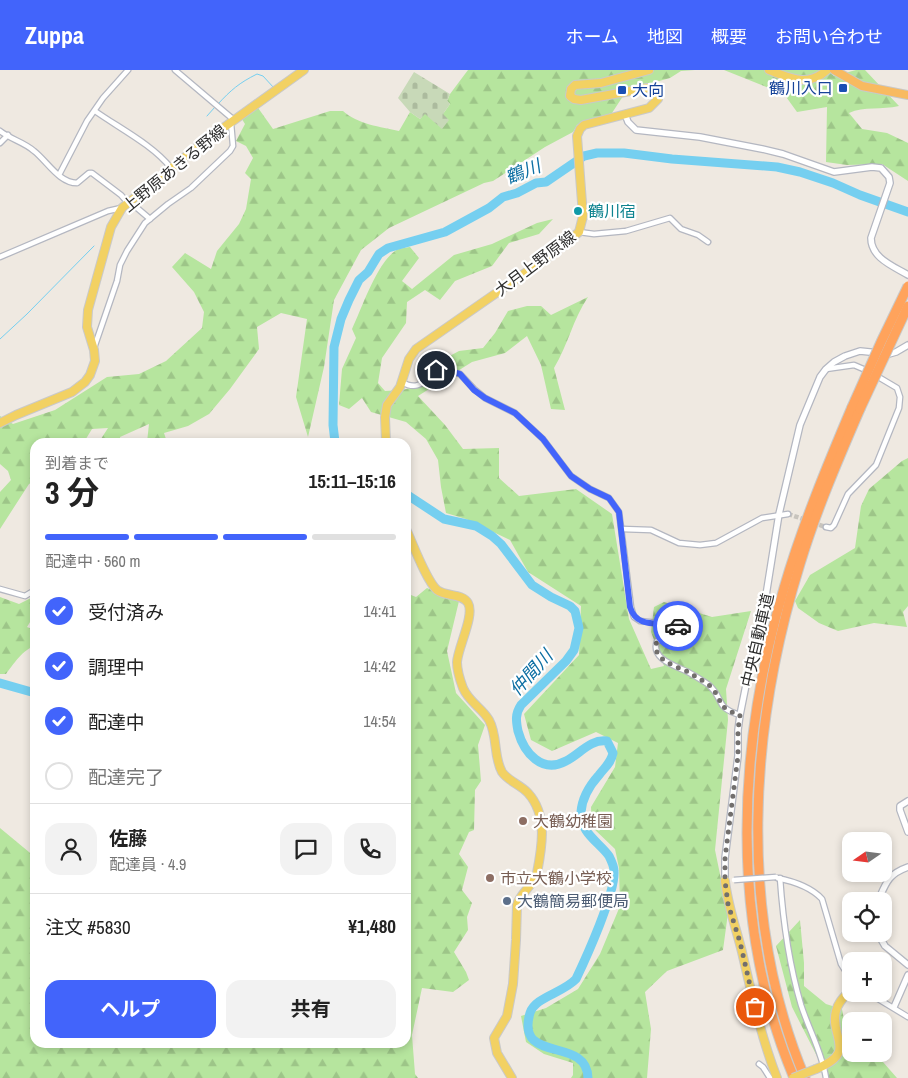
<!DOCTYPE html>
<html lang="ja">
<meta charset="utf-8">
<style>
:root{--surface:#fff;--page:#f2f2f2;--text:#222;--muted:#767676;--line:#e0e0e0;--accent:#4264fb}
body{margin:0;font-family:"Archivo Narrow","Noto Sans JP",sans-serif;background:var(--page);color:var(--text);height:100vh;display:flex;flex-direction:column;font-size:19px;white-space:nowrap}
*{box-sizing:border-box;margin:0}
p{font-size:16px;color:var(--muted)}
.icon{flex:none;width:28px;height:28px;fill:none;stroke:currentColor;stroke-width:2;stroke-linecap:round;stroke-linejoin:round}
.map{position:relative;flex:1;overflow:hidden}
.details{position:absolute;left:30px;top:368px;width:381px;height:610px;display:flex;flex-direction:column;background:var(--surface);border-radius:15px;box-shadow:0 2px 8px #0003}
.details>*{flex:none}
.needle{width:32px;rotate:256deg}
.buttons{position:absolute;left:842px;top:762px;display:grid;gap:10px}
.buttons a{display:grid;place-items:center;width:50px;height:50px;border-radius:10px;background:var(--surface);box-shadow:0 2px 8px #0003;font-size:25px}
.pin{position:absolute;display:grid;place-items:center;width:42px;height:42px;color:#fff;margin:-21px;border:2px solid #fff;border-radius:50%;box-shadow:0 1px 5px #0007}
.courier{position:absolute;display:grid;place-items:center;width:50px;height:50px;margin:-25px;border:4px solid #4264fb;border-radius:50%;background:#fff;color:#222;box-shadow:0 1px 6px #0007}
.summary em{font-style:normal;font-weight:700}
.summary div{display:flex;flex-direction:column-reverse}
.summary{display:flex;align-items:center;justify-content:space-between;height:85px;padding:0 15px}
h1{font-size:32px;font-weight:700;line-height:38px}
.bar{display:grid;grid-template-columns:repeat(4,1fr);gap:8px 5px;align-content:center;height:60px;padding:0 15px}
.bar i{height:6px;border-radius:4px;background:var(--line)}
.bar .selected{background:var(--accent)}
.bar p{grid-column:span 4}
.line{display:flex;align-items:center;gap:12px;padding:0 15px;border-top:1px solid var(--line)}
.line div{flex:1}
.round{display:grid;place-items:center;flex:none;width:52px;height:52px;border-radius:15px;background:var(--page)}
ol{padding:0 15px;list-style:none}
li{display:flex;align-items:center;gap:15px;height:55px}
li p{margin-inline-start:auto}
li .icon{padding:5px;border-radius:50%;background:var(--accent);color:#fff;stroke-width:4}
li:last-child{color:var(--muted)}
li i{width:28px;height:28px;border:2px solid var(--line);border-radius:50%}
.action{display:flex;gap:10px;margin-top:auto;padding:10px 15px}
.action a{flex:1;height:58px;border-radius:15px;background:var(--accent);color:#fff;font-size:20px;font-weight:700;line-height:58px;text-align:center}
.action a+a{background:var(--page);color:var(--text)}
header{display:flex;align-items:center;gap:30px;box-sizing:border-box;height:70px;padding:0 25px;background:var(--accent);color:#fff}
header strong{font-size:24px}
nav{display:flex;gap:28px;margin-inline-start:auto;font-size:18px}
.map>svg:first-child{display:block}
.forest{fill:url(#forest-firs)}
.cemetery{fill:url(#cemetery-stones)}
.lines{fill:none;stroke-linecap:round;stroke-linejoin:round}
.stream{stroke:#75cff0;stroke-width:1}
.river{stroke:#75cff0;stroke-width:9}
.minor-tunnel{stroke:#c8c4bd;stroke-width:4.5;stroke-dasharray:4.5 2;stroke-linecap:butt}
.minor-casing{stroke:#b4b7c1;stroke-width:7}
.tertiary-casing{stroke:#b4b7c1;stroke-width:8}
.primary-casing{stroke:#c9c9c9;stroke-width:10}
.trunk-casing{stroke:#c9c9c9;stroke-width:10}
.motorway-casing{stroke:#c9c9c9;stroke-width:11}
.minor{stroke:#fff;stroke-width:4.5}
.tertiary{stroke:#fff;stroke-width:5.5}
.primary{stroke:#f2d163;stroke-width:8}
.trunk{stroke:#f8ba60;stroke-width:8}
.motorway{stroke:#ffa35c;stroke-width:9}
.minor-bridge-casing{stroke:#b4b7c1;stroke-width:7;stroke-linecap:butt}
.primary-bridge-casing{stroke:#c9c9c9;stroke-width:10;stroke-linecap:butt}
.motorway-bridge-casing{stroke:#c9c9c9;stroke-width:11;stroke-linecap:butt}
.minor-bridge{stroke:#fff;stroke-width:4.5}
.primary-bridge{stroke:#f2d163;stroke-width:8}
.motorway-bridge{stroke:#ffa35c;stroke-width:9}
.done{stroke:#726f6d;stroke-width:5;stroke-dasharray:0 9}
.route{stroke:#4264fb;stroke-width:6}
.transit-dot{fill:#1a4fb4;stroke:#fff;stroke-width:2}
.culture-dot{fill:#0f9aa8;stroke:#fff;stroke-width:2}
.education-dot{fill:#8d6e63;stroke:#fff;stroke-width:2}
.service-dot{fill:#5c6f8a;stroke:#fff;stroke-width:2}
.labels{text-anchor:middle;stroke-width:4.5;stroke-linejoin:round;paint-order:stroke}
.transit-label{font-size:16px;fill:#164399;stroke:#fff;text-anchor:end}
.street-label{font-size:16px;fill:#2e2e2e;stroke:#fff}
.culture-label{font-size:16px;fill:#0d838f;stroke:#fff;text-anchor:start}
.education-label{font-size:16px;fill:#785e54;stroke:#fff;text-anchor:start}
.service-label{font-size:16px;fill:#4e5e75;stroke:#fff;text-anchor:start}
.water-label{font-size:18px;font-style:italic;fill:#0d6fa3;stroke:#fff}
</style>
<header>
<strong>Zuppa</strong>
<nav><a>ホーム</a><a>地図</a><a>概要</a><a>お問い合わせ</a></nav>
</header>
<div class="map">
<svg width="908" height="1008" viewBox="0 0 908 1008">
<defs>
<pattern id="forest-firs" width="22" height="20" patternUnits="userSpaceOnUse" patternTransform="scale(1.25)"><rect width="22" height="20" fill="#b6e59e"/><path d="M5 1l3.5 6h-7zM16 11l3.5 6h-7z" fill="#9dc588"/></pattern>
<pattern id="cemetery-stones" width="16" height="16" patternUnits="userSpaceOnUse" patternTransform="scale(1.25)"><rect width="16" height="16" fill="#c8d9b8"/><path d="M2 7V4a2 2 0 0 1 4 0v3zM10 15v-3a2 2 0 0 1 4 0v3z" fill="#acbb9e"/></pattern>
</defs>
<rect width="100%" height="100%" fill="#efe9e1"/>
<g class="forest">
<path d="M468,0H695L681,1L670,8L627,20L612,43L582,53L577,55L573,62L545,77L493,111L484,113L389,158L361,180L334,230L324,297L308,367L296,327L307,249L281,243L257,257L259,279L230,319L209,344L188,356L164,363L167,372H147L149,354L120,367L121,372H99L108,358L92,359L84,372H35V411L29,414L0,459V422L11,410L8,401L0,394V346L13,354L55,340L107,307L139,304L166,291L202,258L204,242L194,222L172,197L185,183L211,199L217,181L239,154L246,139L251,109L245,103L253,88L246,76L236,71L245,54L240,46L256,35L273,59L330,41H343C357,54 381,57 399,61L410,42L420,49L424,44H443L450,34L447,31L450,24Z"/>
<path d="M724,0H828L834,6L856,0H865L899,36C882,40 864,36 849,43L862,59L887,63L908,73V111L882,94L847,95L826,92L827,37L797,42L784,24Z"/>
<path d="M553,149L539,164L509,173L492,196L455,211L440,230L425,220L407,232L406,253L382,288L378,313L385,321L402,320L414,317L438,301L444,289L459,281L483,278L495,263L508,241L527,236H541L551,245L588,227C573,249 568,275 554,298L565,340L551,339L541,295L527,266L505,283L472,292L418,326L445,355L463,379L499,378V408L519,426L576,419L612,444L629,549L651,599L664,596L651,562L654,537L664,532L712,547L751,541L726,619L728,650L715,780L728,843L723,880L667,901L645,922L651,959L647,1008H571L573,1005V993L544,984L526,972L521,946L546,938L578,919L600,884L620,836L619,798L615,779L592,757L591,737L615,697L618,673L596,662L552,681L531,670L524,644L579,585L581,536L528,502L510,470L466,449L446,443L441,417L438,390L426,369L406,352L371,342L362,328L349,339L339,335L342,299L356,268L352,259C362,238 376,195 395,181C399,178 405,178 410,177L419,188L402,211L412,219L454,185L492,174L537,153Z"/>
<polygon points="908,388 908,536 903,542 907,557 874,553 838,561 819,553 798,538 795,531 810,505 855,478 861,436 869,419 902,391"/>
<polygon points="427,518 459,531 447,581 456,623 485,655 478,675 481,711 475,720 474,760 469,762 459,784 468,797 462,820 472,833 467,847 468,860 454,882 466,902 469,910 453,922 422,918 412,965 415,1004 418,1008 0,1008 0,758 35,787 35,972 406,972 406,523 416,527"/>
<path d="M35,526V544L27,557L35,560V576C23,579 13,595 6,604H0V527L19,534Z"/>
<polygon points="800,850 804,893 804,916 826,934 842,939 847,966 851,967 851,984 876,984 897,1008 828,1008 792,937 776,876"/>
</g>
<polygon class="cemetery" points="414,2 450,24 447,31 450,34 443,44 449,50 442,59 425,44 420,49 410,42 398,28"/>
<g class="lines">
<g class="stream">
<path d="M218,34C231,20 239,13 257,4L263,6L274,18"/>
<polyline points="207,46 215,37"/>
<polyline points="0,269 27,244 94,176"/>
</g>
<g class="river">
<polyline points="335,372 333,355 334,277 341,249 349,230 359,210 368,202 379,184 388,178 445,162 489,138 503,127 517,123 536,113 546,112 584,86 597,83 624,83 672,89 777,97 800,102 833,113 860,125 908,142"/>
<path d="M406,424L444,449L476,456L492,466L501,474L532,515L551,527L570,536L575,541L579,558L574,580L566,591L521,635C515,644 516,651 518,661C524,683 542,704 566,691C580,684 590,669 607,671L613,683C611,693 605,697 599,705C590,715 582,729 581,742C580,763 599,772 609,786C611,790 614,796 614,801C616,822 586,888 576,909C563,923 535,927 530,943C515,995 587,965 588,1008"/>
<polyline points="0,613 35,623"/>
</g>
<g class="minor-tunnel">
<polyline points="788,444 806,450"/>
<polyline points="813,453 826,457"/>
</g>
<g class="minor-casing">
<g id="minor">
<polyline points="175,0 234,50"/>
<path d="M95,41C119,58 153,75 171,98"/>
<path d="M0,61C10,69 24,72 34,81C47,91 59,113 77,113L89,103H92L121,125L128,133"/>
<polyline points="0,73 8,65"/>
<polyline points="59,105 87,51 103,28 128,0"/>
<polyline points="130,132 150,149"/>
<polyline points="579,162 594,164 626,161 670,148 681,159 698,165 708,172"/>
<polyline points="0,187 108,141 121,138"/>
<polyline points="94,278 117,211 120,195 127,181 145,153 168,134 191,118 230,81 233,76 231,53"/>
<polyline points="826,299 854,295 868,301"/>
<path d="M402,312C420,323 425,308 439,299L460,304L474,319L485,328L515,343L543,369L571,406L590,419L609,428L619,442L631,537L634,547L640,551L676,555L681,558L682,562L676,566L657,571C650,589 676,596 688,602C695,606 702,610 709,615C725,630 714,637 740,645"/>
<polyline points="826,457 831,458 834,455 848,424 876,395 899,338 900,327 897,318 875,305"/>
<polyline points="622,459 651,460 679,473 700,475 716,473 762,448 788,444"/>
<polyline points="0,519 25,526 35,520"/>
<path d="M777,808C792,811 811,817 822,829L841,894L851,910"/>
<path d="M780,808C783,851 789,894 801,935C809,960 822,982 826,1008"/>
<polyline points="870,924 908,947"/>
<polyline points="759,994 763,997 770,1008"/>
</g>
</g>
<g class="tertiary-casing">
<g id="tertiary">
<path d="M625,44L628,52L636,60L700,67L762,79L783,84L834,102L872,97L881,98L889,107L890,113L871,168C871,188 893,196 908,205"/>
<polyline points="908,731 900,736 900,740 908,762"/>
<polyline points="725,811 725,788 738,686 738,660 740,645 746,615 763,544 779,444 800,355 820,307 826,299 834,292 845,286 860,281 889,284 896,282 908,275"/>
<path d="M878,831C886,813 888,804 908,797"/>
<polyline points="878,864 885,876 908,895"/>
<polyline points="894,937 908,905"/>
</g>
</g>
<g class="primary-casing">
<g id="primary">
<path d="M769,0C790,8 807,18 827,0"/>
<polyline points="0,353 16,345 72,322 85,312 90,305 95,291 94,280 87,257 88,240 111,157 122,138 205,71 304,0"/>
<polyline points="386,372 385,347 387,335 400,317 409,289 416,279 548,187 579,162 583,146 577,66 580,59 584,55 649,38 658,29 656,21 647,18 581,30 574,29 570,26 571,19 575,15 601,13 649,0"/>
<path d="M406,459C413,474 426,510 437,520C446,527 462,523 468,533C475,545 458,577 457,592C457,601 460,610 463,618C469,632 482,638 489,650C498,666 493,686 502,702C508,711 521,715 528,723C548,745 542,777 537,803C533,816 520,823 517,835L516,870L513,914L507,946L494,968L497,983L512,1008"/>
<path d="M725,811C728,836 736,858 742,882C752,925 761,967 777,1008"/>
<path d="M816,999C859,982 829,967 836,941C838,932 845,926 851,919"/>
</g>
</g>
<g class="trunk-casing">
<polyline id="trunk" points="834,0 862,16 908,25"/>
</g>
<g class="motorway-casing">
<g id="motorway">
<path d="M794,1008C729,853 737,676 784,518C802,456 827,396 852,337"/>
<path d="M805,1008C737,846 749,659 800,494C816,441 838,390 860,339"/>
</g>
</g>
<use href="#minor" class="minor"/>
<use href="#tertiary" class="tertiary"/>
<use href="#primary" class="primary"/>
<use href="#trunk" class="trunk"/>
<use href="#motorway" class="motorway"/>
<g class="minor-bridge-casing">
<polyline id="minor-bridge" points="734,810 776,807"/>
</g>
<g class="primary-bridge-casing">
<polyline id="primary-bridge" points="793,1008 816,999"/>
</g>
<g class="motorway-bridge-casing">
<g id="motorway-bridge">
<polyline points="852,337 881,272 908,216"/>
<polyline points="860,339 908,236"/>
</g>
</g>
<use href="#minor-bridge" class="minor-bridge"/>
<use href="#primary-bridge" class="primary-bridge"/>
<use href="#motorway-bridge" class="motorway-bridge"/>
</g>
<g class="lines">
<path class="done" d="M678,556L682,560L676,566L657,571C650,589 676,596 688,602C695,606 702,610 709,615C725,630 714,637 740,645L738,660V686L725,788V811L728,834L740,872L755,937"/>
<path class="route" d="M436,300L442,298L460,304L474,320L485,328L515,343L543,369L571,406L590,419L609,428L619,442L630,537C637,560 660,551 678,556"/>
</g>
<g class="transit-dot">
<rect x="838" y="13" width="10" height="10" rx="2.5"/>
<rect x="617" y="15" width="10" height="10" rx="2.5"/>
</g>
<circle class="culture-dot" cx="578" cy="141" r="5"/>
<g class="education-dot">
<circle cx="523" cy="751" r="5"/>
<circle cx="490" cy="808" r="5"/>
</g>
<circle class="service-dot" cx="507" cy="831" r="5"/>
<g class="labels">
<g class="transit-label">
<text x="833" y="24">鶴川入口</text>
<text x="632" y="26" text-anchor="start">大向</text>
</g>
<g class="street-label">
<text transform="translate(174 98) rotate(-39)" y="6">上野原あきる野線</text>
<text transform="translate(535 193) rotate(-37)" y="6">大月上野原線</text>
<text transform="translate(757 570) rotate(-77)" y="6">中央自動車道</text>
</g>
<g class="culture-label">
<text x="588" y="147">鶴川宿</text>
</g>
<g class="education-label">
<text x="533" y="757">大鶴幼稚園</text>
<text x="500" y="814">市立大鶴小学校</text>
</g>
<g class="service-label">
<text x="517" y="837">大鶴簡易郵便局</text>
</g>
<g class="water-label">
<text transform="translate(523 102) rotate(-22)" y="6">鶴川</text>
<text transform="translate(531 603) rotate(-48)" y="6">仲間川</text>
</g>
</g>
</svg>
<div class="buttons">
<a><svg class="needle" viewBox="-14 -14 28 28"><path d="M0-13l5 13h-10z" fill="#e53935"/><path d="M0 13l5-13h-10z" fill="#767676"/></svg></a>
<a><svg class="icon" aria-label="locate" viewBox="0 0 24 24"><circle cx="12" cy="12" r="6"/><path d="M12 2v4M12 18v4M2 12h4M18 12h4"/></svg></a>
<a>+</a>
<a>−</a>
</div>
<div class="pin" style="left:755px;top:937px;background:#ea580c"><svg class="icon" aria-label="bag" viewBox="0 0 24 24"><path d="M5 8h14l-1 12H6zM9 8a3 3 0 0 1 6 0"/></svg></div>
<div class="pin" style="left:436px;top:300px;background:#1f2937"><svg class="icon" aria-label="home" viewBox="0 0 24 24"><path d="M3 11l9-7 9 7M6 9v11h12V9"/></svg></div>
<div class="courier" style="left:678px;top:556px"><svg class="icon" aria-label="car" viewBox="0 0 24 24"><path d="M5 17H2v-5l4-1 3-4h7l3 4 3 1v5h-3M9 17h6M6 11h13"/><circle cx="7" cy="17" r="2"/><circle cx="17" cy="17" r="2"/></svg></div>
<section class="details">
<div class="summary"><div><h1>3 分</h1><p>到着まで</p></div><em>15:11–15:16</em></div>
<div class="bar"><i class="selected"></i><i class="selected"></i><i class="selected"></i><i></i><p>配達中 · 560 m</p></div>
<ol>
<li><svg class="icon" aria-label="check" viewBox="0 0 24 24"><path d="M5 12l5 5 9-10"/></svg>受付済み<p>14:41</p></li>
<li><svg class="icon" aria-label="check" viewBox="0 0 24 24"><path d="M5 12l5 5 9-10"/></svg>調理中<p>14:42</p></li>
<li><svg class="icon" aria-label="check" viewBox="0 0 24 24"><path d="M5 12l5 5 9-10"/></svg>配達中<p>14:54</p></li>
<li><i></i>配達完了</li>
</ol>
<div class="line" style="height:90px"><a class="round"><svg class="icon" aria-label="person" viewBox="0 0 24 24"><circle cx="12" cy="8" r="4"/><path d="M4 21q1-7 8-7t8 7"/></svg></a><div><b>佐藤</b><p>配達員 · 4.9</p></div><a class="round"><svg class="icon" aria-label="chat" viewBox="0 0 24 24"><path d="M4 5h16v11H9l-5 4z"/></svg></a><a class="round"><svg class="icon" aria-label="phone" viewBox="0 0 24 24"><path d="M5 4h4l2 5-3 2q2 4 5 5l2-3 5 2v4C11 20 4 13 5 4z"/></svg></a></div>
<div class="line" style="height:65px"><div>注文 #5830</div><b>¥1,480</b></div>
<div class="action"><a>ヘルプ</a><a>共有</a></div>
</section>
</div>
